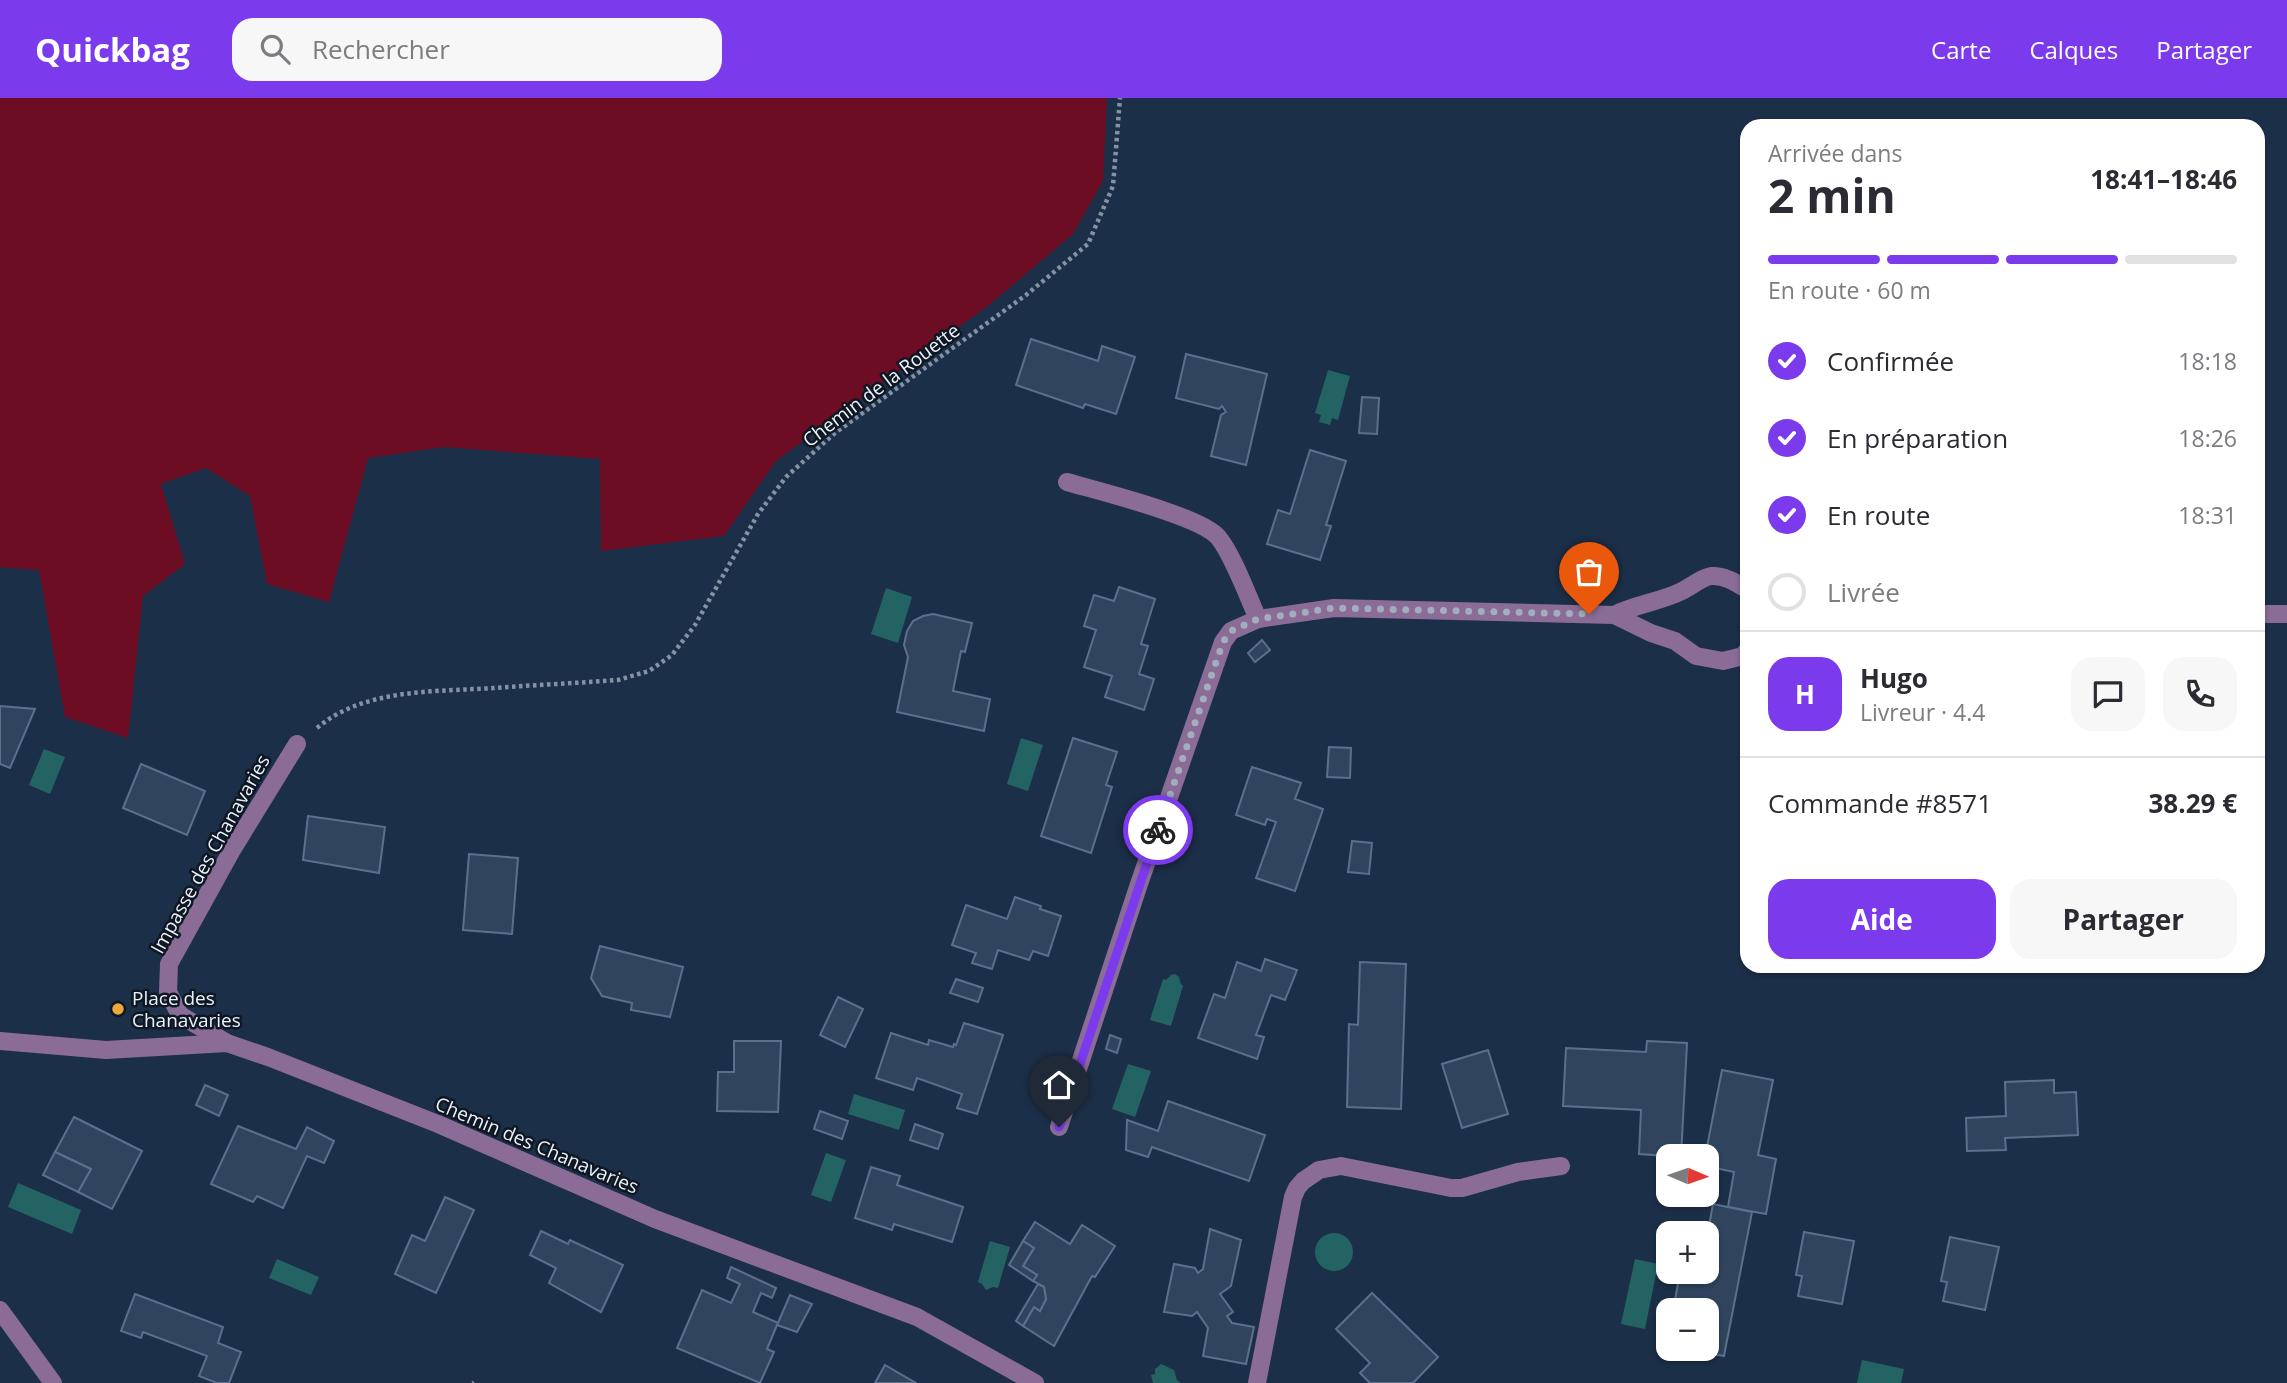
<!DOCTYPE html>
<html lang="fr">
<meta charset="utf-8">
<style>
:root{--surface:#fff;--page:#f7f7f7;--text:#2b2b33;--muted:#7c7c81;--line:#e1e1e2;--accent:#7c3aed}
body{margin:0;font-family:"Open Sans",sans-serif;background:var(--page);color:var(--text);height:100vh;display:flex;flex-direction:column;font-size:26px;white-space:nowrap}
*{box-sizing:border-box;margin:0}
p{font-size:23px;color:var(--muted)}
.icon{flex:none;width:38px;height:38px;fill:none;stroke:currentColor;stroke-width:2;stroke-linecap:round;stroke-linejoin:round}
.map{position:relative;flex:1;overflow:hidden}
.details{position:absolute;left:1740px;top:21px;width:525px;height:854px;display:flex;flex-direction:column;background:var(--surface);border-radius:21px;box-shadow:0 2px 5px #0004}
.details>*{flex:none}
.needle{width:46px;rotate:92deg}
.buttons{position:absolute;left:1656px;top:1046px;display:grid;gap:14px}
.buttons a{display:grid;place-items:center;width:63px;height:63px;border-radius:14px;background:var(--surface);box-shadow:0 2px 5px #0004;font-size:35px}
.pin{position:absolute;display:grid;place-items:center;width:60px;height:60px;color:#fff;margin:-72px -30px;border-radius:50% 50% 50% 0;rotate:-45deg;box-shadow:0 0 7px #0007}
.pin .icon{rotate:45deg}
.courier{position:absolute;display:grid;place-items:center;width:70px;height:70px;margin:-35px;border:5px solid #7c3aed;border-radius:50%;background:#fff;color:#222;box-shadow:0 2px 9px #0007}
.summary em{font-style:normal;font-weight:700}
.summary div{display:flex;flex-direction:column-reverse}
.summary{display:flex;align-items:center;justify-content:space-between;height:119px;padding:0 28px}
h1{font-size:46px;font-weight:700;line-height:52px}
.bar{display:grid;grid-template-columns:repeat(4,1fr);gap:10px 7px;align-content:center;height:84px;padding:0 28px}
.bar i{height:9px;border-radius:5px;background:var(--line)}
.bar .current{background:var(--accent)}
.bar p{grid-column:span 4}
.line{display:flex;align-items:center;gap:18px;padding:0 28px;border-top:2px solid var(--line)}
.line div{flex:1}
.round{display:grid;place-items:center;flex:none;width:74px;height:74px;border-radius:21px;background:var(--page)}
ol{padding:0 28px;list-style:none}
li{display:flex;align-items:center;gap:21px;height:77px}
li p{margin-inline-start:auto}
li .icon{padding:7px;border-radius:50%;background:var(--accent);color:#fff;stroke-width:4}
li:last-child{color:var(--muted)}
li i{width:38px;height:38px;border:4px solid var(--line);border-radius:50%}
.button{display:flex;gap:14px;margin-top:auto;padding:14px 28px}
.button a{flex:1;height:80px;border-radius:21px;background:var(--accent);color:#fff;font-size:28px;font-weight:700;line-height:80px;text-align:center}
.button a+a{background:var(--page);color:var(--text)}
header{display:flex;align-items:center;gap:42px;box-sizing:border-box;height:98px;padding:0 35px;background:var(--accent);color:#fff}
header strong{font-size:33px}
nav{display:flex;gap:38px;margin-inline-start:auto;font-size:24px}
.search{width:490px;height:63px;background:var(--page);display:flex;align-items:center;gap:18px;box-sizing:border-box;padding:0 24px;border-radius:21px;color:var(--muted);font-size:26px}
.map>svg:first-child{display:block}
.green{fill:#6d0d23}
.water{fill:#246363}
.building{fill:#30445e;stroke:#5a708d;stroke-width:2}
.lines{fill:none;stroke-linecap:round;stroke-linejoin:round}
.path{stroke:#8592a4;stroke-width:4.5;stroke-dasharray:3.5 3.5;stroke-linecap:butt}
.minor{stroke:#8a6c97;stroke-width:18}
.done{stroke:#a2aebd;stroke-width:7;stroke-dasharray:0 12.6}
.route{stroke:#7c3aed;stroke-width:9}
.poi-dot{fill:#eca93b;stroke:#0e1722;stroke-width:2.5}
.labels{text-anchor:middle;stroke-width:5;stroke-linejoin:round;paint-order:stroke}
.street-label{font-size:19px;fill:#eaf2fc;stroke:#0e1722}
.poi-label{font-size:19px;fill:#eaf2fc;stroke:#0e1722;text-anchor:start}
</style>
<header>
<strong>Quickbag</strong>
<div class="search"><svg class="icon" aria-label="search" viewBox="0 0 24 24"><circle cx="10" cy="10" r="6"/><path d="M15 15l6 6"/></svg>Rechercher</div>
<nav><a>Carte</a><a>Calques</a><a>Partager</a></nav>
</header>
<div class="map">
<svg width="2287" height="1285" viewBox="0 0 2287 1285">
<rect width="100%" height="100%" fill="#1c2f48"/>
<polygon class="green" points="0,0 1107,0 1103,83 1073,136 989,207 776,363 724,438 601,453 600,361 444,349 368,360 329,504 267,486 250,398 206,370 161,386 185,466 143,498 128,640 65,619 39,472 0,469"/>
<g class="water">
<polygon points="1328,272 1350,278 1338,322 1332,320 1330,327 1319,324 1321,317 1315,315"/>
<polygon points="886,490 912,499 898,545 871,536"/>
<polygon points="1021,640 1043,647 1028,693 1007,686"/>
<polygon points="44,651 65,659 50,696 29,687"/>
<polygon points="1175,876 1179,879 1181,886 1183,888 1171,928 1150,922 1163,881 1166,882 1171,877"/>
<polygon points="1128,966 1151,973 1135,1019 1112,1011"/>
<polygon points="854,996 905,1012 899,1032 848,1016"/>
<polygon points="826,1055 846,1062 831,1104 811,1097"/>
<polygon points="18,1085 81,1112 72,1136 8,1109"/>
<circle cx="1334" cy="1154" r="19"/>
<polygon points="990,1143 1010,1149 998,1190 993,1189 986,1192 982,1186 978,1184"/>
<polygon points="277,1161 319,1179 311,1197 269,1180"/>
<polygon points="1635,1161 1658,1166 1645,1231 1621,1226"/>
<polygon points="1862,1262 1904,1271 1901,1285 1857,1285"/>
<polygon points="1161,1266 1174,1272 1177,1282 1181,1285 1153,1285 1151,1277 1155,1276 1155,1271"/>
</g>
<g class="building">
<polygon points="1031,241 1098,263 1102,248 1135,259 1116,316 1085,306 1083,310 1016,287"/>
<polygon points="1186,256 1267,276 1246,367 1211,358 1221,317 1226,314 1222,308 1219,311 1176,300"/>
<polygon points="1362,299 1379,300 1377,336 1359,335"/>
<polygon points="1310,352 1346,363 1326,427 1331,428 1320,462 1267,446 1278,412 1290,416"/>
<polygon points="1119,489 1155,501 1141,546 1148,548 1139,576 1154,581 1144,612 1105,599 1112,578 1084,569 1096,532 1084,528 1094,497 1114,503"/>
<polygon points="933,516 972,525 965,554 961,553 953,593 990,601 984,633 897,614 908,559 904,547 907,533 913,523 923,518"/>
<polygon points="1262,542 1270,552 1255,564 1248,555"/>
<polygon points="0,608 35,611 10,670 0,666"/>
<polygon points="1073,640 1117,654 1106,687 1112,689 1091,755 1041,738"/>
<polygon points="1329,649 1351,650 1350,680 1327,679"/>
<polygon points="141,666 205,693 187,737 123,710"/>
<polygon points="1252,669 1301,685 1295,701 1323,711 1295,793 1256,780 1276,724 1267,721 1265,727 1236,717"/>
<polygon points="308,718 385,729 379,775 303,762"/>
<polygon points="1352,743 1372,745 1369,776 1348,774"/>
<polygon points="469,756 518,760 512,836 463,832"/>
<polygon points="1015,799 1041,808 1040,811 1061,818 1048,858 1033,853 1029,862 998,852 992,871 972,865 976,855 952,847 966,807 1007,821"/>
<polygon points="600,848 683,869 670,919 631,912 632,905 602,898 591,880"/>
<polygon points="1265,861 1297,872 1285,902 1271,897 1256,937 1264,939 1257,961 1198,940 1214,896 1225,900 1237,864 1261,873"/>
<polygon points="1360,864 1406,866 1401,1011 1347,1009 1349,926 1358,927"/>
<polygon points="956,881 983,890 978,904 950,895"/>
<polygon points="838,899 863,911 845,949 820,937"/>
<polygon points="964,925 1003,937 977,1016 957,1010 962,996 917,980 913,992 876,980 891,935 928,947 929,942 953,949 954,946 956,947"/>
<polygon points="1110,937 1121,941 1117,955 1106,951"/>
<polygon points="734,943 781,943 778,1014 717,1013 718,974 734,974"/>
<polygon points="1647,943 1687,945 1681,1059 1639,1056 1641,1012 1563,1008 1566,950 1646,954"/>
<polygon points="1488,952 1508,1016 1462,1030 1442,966"/>
<polygon points="1722,972 1773,982 1758,1057 1776,1061 1766,1116 1728,1109 1734,1074 1706,1068 1706,1059 1705,1059"/>
<polygon points="2054,982 2054,995 2076,994 2078,1037 2005,1040 2006,1052 1967,1053 1966,1020 2006,1018 2005,984"/>
<polygon points="205,987 228,997 219,1018 196,1007"/>
<polygon points="1168,1003 1265,1037 1249,1083 1152,1049 1148,1059 1126,1052 1127,1022 1158,1033"/>
<polygon points="820,1013 848,1023 842,1041 814,1031"/>
<polygon points="74,1019 142,1053 112,1111 78,1094 91,1071 55,1054"/>
<polygon points="915,1026 943,1036 938,1051 910,1042"/>
<polygon points="238,1028 296,1051 307,1029 334,1043 324,1065 307,1058 283,1110 257,1098 253,1104 211,1086"/>
<polygon points="55,1054 91,1071 78,1094 43,1077"/>
<polygon points="871,1069 900,1078 897,1087 963,1109 952,1144 894,1126 892,1132 855,1120"/>
<polygon points="445,1099 474,1112 436,1195 395,1176 412,1137 425,1143"/>
<polygon points="1713,1106 1752,1114 1724,1258 1686,1251 1706,1251 1706,1213 1673,1213 1680,1174 1706,1174 1706,1168 1709,1168 1713,1148 1706,1145"/>
<polygon points="1035,1124 1070,1146 1082,1127 1115,1148 1095,1179 1092,1178 1054,1248 1023,1228 1034,1209 1040,1213 1046,1201 1044,1189 1033,1183 1037,1177 1023,1168 1034,1150 1023,1143"/>
<polygon points="1210,1131 1241,1142 1231,1188 1220,1196 1233,1214 1227,1218 1232,1225 1254,1229 1246,1266 1203,1258 1208,1230 1197,1214 1192,1218 1164,1214 1174,1166 1195,1170 1198,1175 1203,1171"/>
<polygon points="541,1133 568,1146 570,1142 623,1167 601,1214 549,1185 556,1170 530,1157"/>
<polygon points="1804,1134 1854,1143 1842,1206 1798,1198 1802,1178 1796,1177"/>
<polygon points="1950,1139 1999,1149 1985,1212 1943,1203 1947,1184 1941,1183"/>
<polygon points="1023,1143 1034,1150 1023,1168 1037,1177 1033,1183 1009,1167"/>
<polygon points="731,1169 776,1190 772,1200 761,1195 753,1214 778,1225 790,1197 812,1206 797,1234 777,1227 767,1251 774,1254 760,1285 677,1250 702,1192 731,1205 740,1186 727,1180"/>
<polygon points="1038,1186 1044,1189 1046,1201 1040,1213 1034,1209 1023,1228 1016,1223"/>
<polygon points="1372,1195 1438,1259 1413,1285 1370,1285 1360,1275 1370,1265 1336,1231"/>
<polygon points="135,1196 223,1229 218,1245 241,1254 229,1285 217,1285 199,1278 207,1258 143,1234 141,1240 121,1233"/>
<polygon points="885,1267 916,1285 875,1285"/>
</g>
<g class="lines">
<g class="path">
<path d="M317,630C364,590 435,594 494,590C535,587 577,585 618,582L649,573L672,557L695,527L758,416L786,379L835,335L1026,197L1088,146L1113,88L1120,0"/>
<polyline points="473,1285 474,1284"/>
</g>
<g class="minor">
<path d="M1067,384C1098,393 1200,418 1218,439C1232,455 1248,499 1258,521"/>
<polyline points="2258,516 2287,516"/>
<path d="M1614,517C1636,506 1660,504 1682,493C1691,489 1700,480 1711,478C1723,477 1736,484 1746,491"/>
<polyline points="0,943 106,952 227,945 268,959 438,1026 655,1121 917,1219 1035,1285"/>
<polyline points="227,945 180,917 168,894 169,866 232,752 297,646"/>
<polyline points="1059,1029 1139,786 1223,544 1231,533 1258,521 1334,510 1614,517 1651,535 1675,543 1696,558 1723,563 1743,558 1746,554"/>
<polyline points="0,1212 53,1285"/>
<polyline points="1257,1285 1293,1099 1297,1090 1303,1083 1319,1072 1341,1068 1451,1090 1462,1090 1518,1074 1561,1068"/>
</g>
</g>
<g class="lines">
<polyline class="done" points="1158,732 1223,544 1231,533 1258,521 1334,510 1589,516"/>
<polyline class="route" points="1059,1029 1158,732"/>
</g>
<circle class="poi-dot" cx="118" cy="911" r="7"/>
<g class="labels">
<g class="street-label">
<text transform="translate(881 287) rotate(-37)" y="7">Chemin de la Rouette</text>
<text transform="translate(210 756) rotate(-61)" y="7">Impasse des Chanavaries</text>
<text transform="translate(537 1047) rotate(23)" y="7">Chemin des Chanavaries</text>
</g>
<g class="poi-label">
<text x="132" y="907">Place des<tspan x="132" dy="22">Chanavaries</tspan></text>
</g>
</g>
</svg>
<div class="buttons">
<a><svg class="needle" viewBox="-14 -14 28 28"><path d="M0-13l5 13h-10z" fill="#e53935"/><path d="M0 13l5-13h-10z" fill="#7c7c81"/></svg></a>
<a>+</a>
<a>−</a>
</div>
<div class="pin" style="left:1589px;top:516px;background:#ea580c"><svg class="icon" aria-label="bag" viewBox="0 0 24 24"><path d="M5 8h14l-1 12H6zM9 8a3 3 0 0 1 6 0"/></svg></div>
<div class="pin" style="left:1059px;top:1029px;background:#1f2937"><svg class="icon" aria-label="home" viewBox="0 0 24 24"><path d="M3 11l9-7 9 7M6 9v11h12V9"/></svg></div>
<div class="courier" style="left:1158px;top:732px"><svg class="icon" aria-label="bike" viewBox="0 0 24 24"><circle cx="6" cy="16" r="4"/><circle cx="18" cy="16" r="4"/><path d="M6 16l4-8h5l3 8M10 8l3 8H6M13 5h3"/></svg></div>
<section class="details">
<div class="summary"><div><h1>2 min</h1><p>Arrivée dans</p></div><em>18:41–18:46</em></div>
<div class="bar"><i class="current"></i><i class="current"></i><i class="current"></i><i></i><p>En route · 60 m</p></div>
<ol>
<li><svg class="icon" aria-label="check" viewBox="0 0 24 24"><path d="M5 12l5 5 9-10"/></svg>Confirmée<p>18:18</p></li>
<li><svg class="icon" aria-label="check" viewBox="0 0 24 24"><path d="M5 12l5 5 9-10"/></svg>En préparation<p>18:26</p></li>
<li><svg class="icon" aria-label="check" viewBox="0 0 24 24"><path d="M5 12l5 5 9-10"/></svg>En route<p>18:31</p></li>
<li><i></i>Livrée</li>
</ol>
<div class="line" style="height:126px"><b class="round" style="background:var(--accent);color:#fff">H</b><div><b>Hugo</b><p>Livreur · 4.4</p></div><a class="round"><svg class="icon" aria-label="chat" viewBox="0 0 24 24"><path d="M4 5h16v11H9l-5 4z"/></svg></a><a class="round"><svg class="icon" aria-label="phone" viewBox="0 0 24 24"><path d="M5 4h4l2 5-3 2q2 4 5 5l2-3 5 2v4C11 20 4 13 5 4z"/></svg></a></div>
<div class="line" style="height:91px"><div>Commande #8571</div><b>38.29 €</b></div>
<div class="button"><a>Aide</a><a>Partager</a></div>
</section>
</div>
